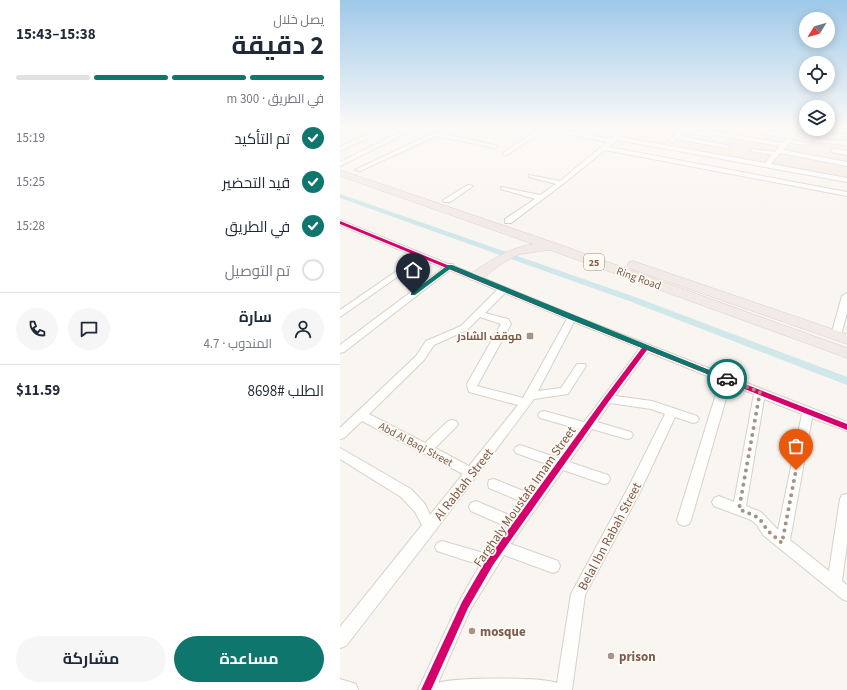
<!DOCTYPE html>
<html lang="ar">
<meta charset="utf-8">
<style>
:root{--surface:#fff;--page:#f6f6f7;--text:#1f2937;--muted:#747a83;--line:#e0e1e3;--accent:#0f766e}
body{margin:0;font-family:"Source Sans 3",Cairo,sans-serif;background:var(--page);color:var(--text);direction:rtl;height:100vh;display:flex;flex-direction:column;font-size:15px;white-space:nowrap}
*{box-sizing:border-box;margin:0}
p{font-size:13px;color:var(--muted)}
.icon{flex:none;width:22px;height:22px;fill:none;stroke:currentColor;stroke-width:2;stroke-linecap:round;stroke-linejoin:round}
.map{position:relative;flex:1;overflow:hidden;direction:ltr}
.drawer{display:flex;flex-direction:column;background:var(--surface);width:340px}
.drawer>*{flex:none}
.needle{width:26px;rotate:233deg}
.controls{position:absolute;left:459px;top:12px;display:grid;gap:8px}
.controls a{display:grid;place-items:center;width:36px;height:36px;border-radius:50%;background:var(--surface);box-shadow:0 2px 10px #0003;font-size:20px}
.pin{position:absolute;display:grid;place-items:center;width:34px;height:34px;color:#fff;margin:-41px -17px;border-radius:50% 50% 50% 0;rotate:-45deg;box-shadow:0 0 4px #0007}
.pin .icon{rotate:45deg}
.courier{position:absolute;display:grid;place-items:center;width:40px;height:40px;margin:-20px;border:3px solid #0f766e;border-radius:50%;background:#fff;color:#222;box-shadow:0 1px 5px #0007}
.headline em{font-style:normal;font-weight:700}
.headline div{display:flex;flex-direction:column-reverse}
.headline{display:flex;align-items:center;justify-content:space-between;height:68px;padding:0 16px}
h1{font-size:26px;font-weight:700;line-height:30px}
.bar{display:grid;grid-template-columns:repeat(4,1fr);gap:6px 4px;align-content:center;height:48px;padding:0 16px}
.bar i{height:5px;border-radius:3px;background:var(--line)}
.bar .current{background:var(--accent)}
.bar p{grid-column:span 4}
.line{display:flex;align-items:center;gap:10px;padding:0 16px;border-top:1px solid var(--line)}
.line div{flex:1}
.round{display:grid;place-items:center;flex:none;width:42px;height:42px;border-radius:21px;background:var(--page)}
ol{padding:0 16px;list-style:none}
li{display:flex;align-items:center;gap:12px;height:44px}
li p{margin-inline-start:auto}
li .icon{padding:4px;border-radius:50%;background:var(--accent);color:#fff;stroke-width:4}
li:last-child{color:var(--muted)}
li i{width:22px;height:22px;border:2px solid var(--line);border-radius:50%}
.primary-button{display:flex;gap:8px;margin-top:auto;padding:8px 16px}
.primary-button a{flex:1;height:46px;border-radius:24px;background:var(--accent);color:#fff;font-size:16px;font-weight:700;line-height:46px;text-align:center}
.primary-button a+a{background:var(--page);color:var(--text)}
main{display:flex;flex:1;min-height:0}
.map>svg:first-child{display:block}
.residential{fill:#f2e8de}
.lines{fill:none;stroke-linecap:round;stroke-linejoin:round}
.canal{fill:#d0e8ea;fill-rule:evenodd}
.minor-casing{stroke:#d7d1cb;stroke-width:2}
.highway-casing{stroke:#dad1cc;stroke-width:1}
.path{stroke:#dcd5d0;stroke-width:1;stroke-dasharray:0.5 2;stroke-linecap:butt}
.minor{fill:#fefefd;fill-rule:evenodd}
.highway{fill:#f2eae7;fill-rule:evenodd}
.cycleway-casing{stroke:#fffaf3;stroke-width:2}
.cycleway{fill:#d6006c;fill-rule:evenodd}
.route{fill:#0f766e}
.done{stroke:#a69286;stroke-width:4;stroke-dasharray:0 7.2}
.poi-dot{fill:#a69286;stroke:#fffaf3;stroke-width:1.5}
.labels{text-anchor:middle;stroke-width:3.5;stroke-linejoin:round;paint-order:stroke}
.shield{fill:#fffaf3;stroke:#a28b7f;stroke-width:1}
.shield-label{font-size:10px;font-weight:bold;fill:#7a5c4d}
.street-label{font-size:11px;fill:#7a5c4d;stroke:#fffaf3}
.poi-label{font-size:11px;font-weight:bold;fill:#7a5c4d;stroke:#fffaf3;text-anchor:end}
.near-street-label{font-size:13px;fill:#7a5c4d;stroke:#fffaf3}
.near-poi-label{font-size:13px;font-weight:bold;fill:#7a5c4d;stroke:#fffaf3;text-anchor:start}
</style>
<main>
<div class="map">
<svg width="507" height="690" viewBox="0 0 507 690">
<rect width="100%" height="100%" fill="#f9f5f0"/>
<polygon class="residential" points="293,126 402,126 507,133 507,180 279,138"/>
<g class="lines">
<polygon class="canal" points="0,194 295,297 507,377 507,385 289,301 0,198"/>
<g class="minor-casing">
<g id="minor">
<polygon points="9,126 18,126 0,134 0,130"/>
<polygon points="45,126 57,126 71,131 0,166 0,162 63,131 50,128 0,151 0,147"/>
<polygon points="192,126 205,126 233,132 240,126 247,126 239,133 271,139 284,126 291,126 280,137 425,163 432,155 411,151 411,149 435,152 440,146 374,135 371,137 344,132 340,136 390,146 387,148 337,139 332,143 329,141 336,134 324,131 327,129 339,131 344,126 350,126 347,129 369,133 372,131 442,143 446,138 422,133 425,131 449,135 454,130 413,126 461,126 466,127 466,129 507,129 507,133 459,130 451,140 468,143 468,145 449,143 443,150 507,162 507,166 440,153 431,164 507,178 507,182 277,140 269,147 507,192 507,196 265,150 223,184 171,223 165,223 165,219 195,199 161,189 161,187 200,195 216,184 189,177 189,175 220,181 267,142 205,130 167,155 163,155 163,153 199,129"/>
<polygon points="95,132 158,146 155,148 96,136 20,171 15,170"/>
<polygon points="476,139 507,141 507,145 474,142 473,141"/>
<polygon points="494,149 507,151 507,155 492,152 492,150"/>
<polygon points="128,185 133,186 110,202 104,202 103,200"/>
<path d="M0,220L108,264H113L114,266L235,316L507,422V431L472,418L450,540L489,571L500,499L502,495L507,494V545L502,581L507,585V601L502,599L423,535L417,525L411,520L374,506L372,502L374,498L379,496L394,502L414,394L390,385L351,520L349,524L344,526L339,524L337,520L380,381L308,352L275,396L312,401L357,416L359,419L357,422L353,423L335,417L299,494L245,595L232,690H78L120,600L140,565L97,551L95,547L97,543L102,541L147,554L167,527L131,511L129,507L131,503L136,501L174,517L185,503L149,488L148,484L149,480L154,479L191,494L212,466L176,453L174,450L176,447L180,445L218,458L239,429L200,418L198,415L200,412L204,411L244,422L300,348L234,322L198,391L221,388L237,364H245L246,366L228,394L194,399L95,531L6,646L0,648V627L82,525L75,512L61,497L0,459V448L71,489L85,504L90,515L123,474L22,421L4,438L0,439V428L76,356L86,341L121,326L157,290L110,270L4,352L0,353V345L103,268L83,259L0,317V310L77,257L0,225ZM165,293L227,319L183,398L137,386L171,324L168,319L145,313ZM140,317L161,324L128,382L127,386L129,392L178,405L129,466L95,448L116,427L118,424L116,421L112,420L108,421L85,443L29,414L84,360L94,345L127,330ZM424,399L462,414L438,530L421,512L406,506ZM270,403L311,409L325,414L289,486L231,594L217,683C202,677 113,677 98,683L130,610L164,555L213,573L218,571L220,566L218,561L171,544L223,470L264,484L268,483L270,479L268,475L229,462L252,429L287,439L291,438L293,435L291,432L257,422Z"/>
<polygon points="507,293 507,313 501,335 496,338 493,337 491,335 502,296"/>
<polygon points="0,679 16,684 18,690 0,690"/>
</g>
</g>
<g class="highway-casing">
<g id="highway">
<path d="M0,170L218,244L507,348V358L210,250L180,254L164,262L140,280H130L129,277L130,274C151,260 169,248 193,244L0,176Z"/>
<polygon points="293,261 507,334 507,344 289,268 287,265 289,262"/>
</g>
</g>
<polyline class="path" points="292,131 310,134"/>
<use href="#minor" class="minor"/>
<use href="#highway" class="highway"/>
<g class="cycleway-casing">
<polygon id="cycleway" points="0,221 234,317 507,424 507,430 307,350 269,401 153,565 128,608 91,690 81,690 122,602 147,559 265,397 302,348 230,319 0,224"/>
</g>
<use href="#cycleway" class="cycleway"/>
</g>
<linearGradient id="sky" x2="0" y2="1"><stop stop-color="#9ec9e9"/><stop offset="0.57" stop-color="#fcfaf8"/><stop offset="1" stop-color="#fcfaf8" stop-opacity="0"/></linearGradient>
<rect width="507" height="223" fill="url(#sky)"/>
<polygon class="route" points="108,265 112,265 391,379 390,381 385,381 229,319 110,269 75,295 71,295 71,293"/>
<g class="lines">
<polyline class="done" points="387,379 420,392 399,509 419,518 428,531 442,543 456,470"/>
</g>
<g class="poi-dot">
<rect x="186" y="332" width="8" height="8" rx="2"/>
<circle cx="132" cy="631" r="4"/>
<circle cx="271" cy="656" r="4"/>
</g>
<g class="labels">
<rect class="shield" x="244" y="254" width="20" height="16" rx="3"/>
<g class="shield-label">
<text x="254" y="266">25</text>
</g>
<g class="street-label">
<text transform="translate(299 278) rotate(20)" y="4">Ring Road</text>
<text transform="translate(76 444) rotate(28)" y="4">Abd Al Baqi Street</text>
</g>
<g class="poi-label">
<text x="182" y="340">موقف الشادر</text>
</g>
<g class="near-street-label">
<text transform="translate(123 484) rotate(-52)" y="5">Al Rabtah Street</text>
<text transform="translate(184 496) rotate(-55)" y="5">Farghaly Moustafa Imam Street</text>
<text transform="translate(269 536) rotate(-62)" y="5">Belal Ibn Rabah Street</text>
</g>
<g class="near-poi-label">
<text x="140" y="636">mosque</text>
<text x="279" y="661">prison</text>
</g>
</g>
</svg>
<div class="controls">
<a><svg class="needle" viewBox="-14 -14 28 28"><path d="M0-13l5 13h-10z" fill="#e53935"/><path d="M0 13l5-13h-10z" fill="#747a83"/></svg></a>
<a><svg class="icon" aria-label="locate" viewBox="0 0 24 24"><circle cx="12" cy="12" r="6"/><path d="M12 2v4M12 18v4M2 12h4M18 12h4"/></svg></a>
<a><svg class="icon" aria-label="layers" viewBox="0 0 24 24"><path d="M12 4l9 5-9 5-9-5zM3 14l9 5 9-5"/></svg></a>
</div>
<div class="pin" style="left:456px;top:470px;background:#ea580c"><svg class="icon" aria-label="bag" viewBox="0 0 24 24"><path d="M5 8h14l-1 12H6zM9 8a3 3 0 0 1 6 0"/></svg></div>
<div class="pin" style="left:73px;top:294px;background:#1f2937"><svg class="icon" aria-label="home" viewBox="0 0 24 24"><path d="M3 11l9-7 9 7M6 9v11h12V9"/></svg></div>
<div class="courier" style="left:387px;top:379px"><svg class="icon" aria-label="car" viewBox="0 0 24 24"><path d="M5 17H2v-5l4-1 3-4h7l3 4 3 1v5h-3M9 17h6M6 11h13"/><circle cx="7" cy="17" r="2"/><circle cx="17" cy="17" r="2"/></svg></div>
</div>
<section class="drawer">
<div class="headline"><div><h1>2 دقيقة</h1><p>يصل خلال</p></div><em>15:38–15:43</em></div>
<div class="bar"><i class="current"></i><i class="current"></i><i class="current"></i><i></i><p>في الطريق · 300 m</p></div>
<ol>
<li><svg class="icon" aria-label="check" viewBox="0 0 24 24"><path d="M5 12l5 5 9-10"/></svg>تم التأكيد<p>15:19</p></li>
<li><svg class="icon" aria-label="check" viewBox="0 0 24 24"><path d="M5 12l5 5 9-10"/></svg>قيد التحضير<p>15:25</p></li>
<li><svg class="icon" aria-label="check" viewBox="0 0 24 24"><path d="M5 12l5 5 9-10"/></svg>في الطريق<p>15:28</p></li>
<li><i></i>تم التوصيل</li>
</ol>
<div class="line" style="height:72px"><a class="round"><svg class="icon" aria-label="person" viewBox="0 0 24 24"><circle cx="12" cy="8" r="4"/><path d="M4 21q1-7 8-7t8 7"/></svg></a><div><b>سارة</b><p>المندوب · 4.7</p></div><a class="round"><svg class="icon" aria-label="chat" viewBox="0 0 24 24"><path d="M4 5h16v11H9l-5 4z"/></svg></a><a class="round"><svg class="icon" aria-label="phone" viewBox="0 0 24 24"><path d="M5 4h4l2 5-3 2q2 4 5 5l2-3 5 2v4C11 20 4 13 5 4z"/></svg></a></div>
<div class="line" style="height:52px"><div>الطلب #8698</div><b>$11.59</b></div>
<div class="primary-button"><a>مساعدة</a><a>مشاركة</a></div>
</section>
</main>
